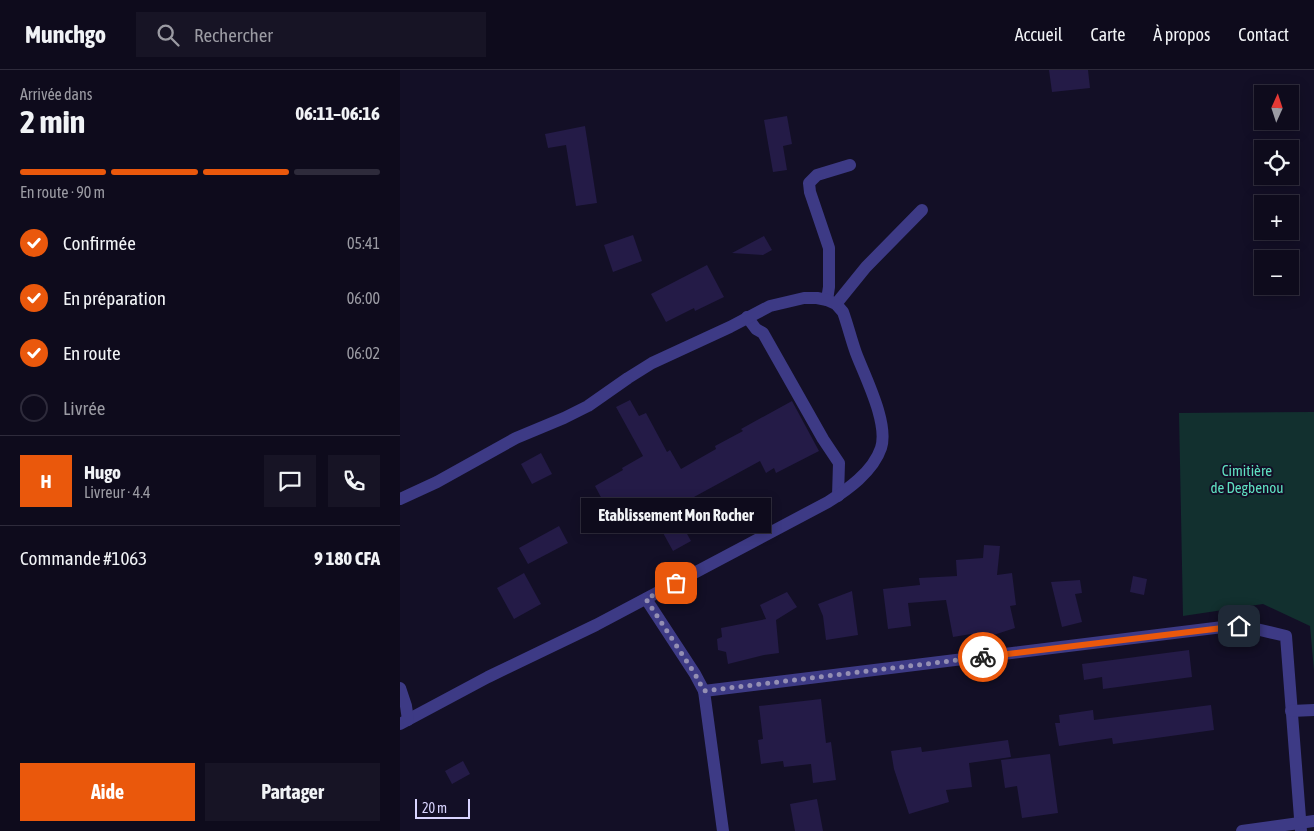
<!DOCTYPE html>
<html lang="fr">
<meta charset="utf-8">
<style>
:root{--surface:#0e0b1c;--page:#171425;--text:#f1f3f6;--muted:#9b9ba3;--line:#2e2b3b;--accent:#ea580c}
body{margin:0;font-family:"Asap Condensed",sans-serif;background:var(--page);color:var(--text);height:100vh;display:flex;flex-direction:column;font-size:19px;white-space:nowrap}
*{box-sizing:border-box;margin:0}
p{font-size:16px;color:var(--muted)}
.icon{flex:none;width:28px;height:28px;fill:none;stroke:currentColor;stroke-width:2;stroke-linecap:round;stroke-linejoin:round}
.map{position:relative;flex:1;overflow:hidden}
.sheet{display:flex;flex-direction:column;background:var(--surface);width:400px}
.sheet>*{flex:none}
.needle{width:32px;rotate:3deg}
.tools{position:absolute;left:854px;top:15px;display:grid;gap:10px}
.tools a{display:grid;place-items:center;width:45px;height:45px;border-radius:0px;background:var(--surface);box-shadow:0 2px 12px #0003,0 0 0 1px var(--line);font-size:25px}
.scale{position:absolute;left:15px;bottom:12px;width:55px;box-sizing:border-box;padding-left:5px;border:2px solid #d9d4ff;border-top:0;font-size:14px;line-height:18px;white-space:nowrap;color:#d9d4ff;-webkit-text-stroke:4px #130f26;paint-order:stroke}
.pin{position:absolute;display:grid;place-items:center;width:42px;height:42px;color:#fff;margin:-21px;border-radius:10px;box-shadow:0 2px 8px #0006}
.courier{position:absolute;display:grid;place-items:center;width:50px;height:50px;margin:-25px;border:4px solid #ea580c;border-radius:50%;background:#fff;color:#222;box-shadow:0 1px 6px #0007}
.bubble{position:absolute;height:35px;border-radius:0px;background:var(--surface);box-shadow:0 2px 12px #0003,0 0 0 1px var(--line);font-size:16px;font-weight:700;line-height:35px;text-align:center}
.head em{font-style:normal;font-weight:700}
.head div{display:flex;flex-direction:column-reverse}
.head{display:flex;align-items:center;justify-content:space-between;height:85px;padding:0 20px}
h1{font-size:32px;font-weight:700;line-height:38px}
.bar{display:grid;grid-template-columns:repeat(4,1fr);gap:8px 5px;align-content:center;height:60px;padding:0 20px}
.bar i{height:6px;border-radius:4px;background:var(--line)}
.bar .on{background:var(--accent)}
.bar p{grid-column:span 4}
.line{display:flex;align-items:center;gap:12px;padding:0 20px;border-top:1px solid var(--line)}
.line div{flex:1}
.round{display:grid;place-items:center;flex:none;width:52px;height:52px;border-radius:0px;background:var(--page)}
ol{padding:0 20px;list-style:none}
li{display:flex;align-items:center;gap:15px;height:55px}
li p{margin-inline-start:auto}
li .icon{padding:5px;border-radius:50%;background:var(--accent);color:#fff;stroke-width:4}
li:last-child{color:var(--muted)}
li i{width:28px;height:28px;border:2px solid var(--line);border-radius:50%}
.action{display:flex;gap:10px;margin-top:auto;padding:10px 20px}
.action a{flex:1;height:58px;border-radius:0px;background:var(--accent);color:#fff;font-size:20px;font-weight:700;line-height:58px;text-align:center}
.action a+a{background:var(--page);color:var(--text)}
header{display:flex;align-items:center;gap:30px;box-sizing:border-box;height:70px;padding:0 25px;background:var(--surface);border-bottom:1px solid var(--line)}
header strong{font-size:24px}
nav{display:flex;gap:28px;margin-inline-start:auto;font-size:18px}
.search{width:350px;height:45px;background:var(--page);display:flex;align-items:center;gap:12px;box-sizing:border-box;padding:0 18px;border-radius:0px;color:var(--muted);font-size:19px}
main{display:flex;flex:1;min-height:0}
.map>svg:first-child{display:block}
.green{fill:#12302f}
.building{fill:#241b47}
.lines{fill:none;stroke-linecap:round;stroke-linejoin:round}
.minor{stroke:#3d3a85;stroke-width:12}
.done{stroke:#948fb3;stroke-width:5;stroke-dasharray:0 9}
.route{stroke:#ea580c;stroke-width:6}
.labels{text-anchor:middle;stroke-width:4;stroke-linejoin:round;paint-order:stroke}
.park-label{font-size:15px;fill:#5fe0c0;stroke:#130f26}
</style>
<header>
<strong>Munchgo</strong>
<div class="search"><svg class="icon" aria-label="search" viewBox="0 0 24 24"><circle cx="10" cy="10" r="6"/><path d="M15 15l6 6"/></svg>Rechercher</div>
<nav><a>Accueil</a><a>Carte</a><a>À propos</a><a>Contact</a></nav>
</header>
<main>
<section class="sheet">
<div class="head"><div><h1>2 min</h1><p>Arrivée dans</p></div><em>06:11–06:16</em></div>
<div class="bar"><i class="on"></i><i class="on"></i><i class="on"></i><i></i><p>En route · 90 m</p></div>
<ol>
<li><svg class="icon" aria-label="check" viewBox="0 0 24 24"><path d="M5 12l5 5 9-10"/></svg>Confirmée<p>05:41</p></li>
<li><svg class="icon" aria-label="check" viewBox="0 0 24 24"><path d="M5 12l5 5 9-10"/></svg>En préparation<p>06:00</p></li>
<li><svg class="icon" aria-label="check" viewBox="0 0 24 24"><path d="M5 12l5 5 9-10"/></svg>En route<p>06:02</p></li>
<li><i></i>Livrée</li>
</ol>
<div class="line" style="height:90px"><b class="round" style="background:var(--accent);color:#fff">H</b><div><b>Hugo</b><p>Livreur · 4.4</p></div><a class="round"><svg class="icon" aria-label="chat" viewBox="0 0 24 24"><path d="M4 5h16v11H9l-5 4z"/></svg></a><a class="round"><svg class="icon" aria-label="phone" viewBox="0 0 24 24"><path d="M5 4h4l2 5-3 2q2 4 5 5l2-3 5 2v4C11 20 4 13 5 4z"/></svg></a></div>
<div class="line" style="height:65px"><div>Commande #1063</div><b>9 180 CFA</b></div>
<div class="action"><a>Aide</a><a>Partager</a></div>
</section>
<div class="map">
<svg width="914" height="761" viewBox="0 0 914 761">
<rect width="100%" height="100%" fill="#130f26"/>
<polygon class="green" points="914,342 914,601 910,556 863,534 783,546 779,343"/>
<g class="building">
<polygon points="649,0 688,0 690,18 652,22"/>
<polygon points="387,46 392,74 383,76 387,100 373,102 364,50"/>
<polygon points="185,56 197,133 176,136 166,75 148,78 145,64"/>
<polygon points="233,165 242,191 213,202 204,175"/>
<polygon points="364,166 372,180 363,185 332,183"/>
<polygon points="307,195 324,227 295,241 294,238 266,252 251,224"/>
<polygon points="230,330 239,346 246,343 267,382 270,380 281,399 316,379 315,376 343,361 341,359 392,331 419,381 376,403 374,398 366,403 360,391 283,433 291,448 281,453 291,471 273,481 251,441 227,454 212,429 204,433 195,416 223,400 222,398 243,386 216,337"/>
<polygon points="141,383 152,404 132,414 121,394"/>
<polygon points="159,456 168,473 128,494 119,478"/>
<polygon points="584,475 600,476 597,505 612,503 616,535 610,536 615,558 572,572 571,564 553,567 546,530 508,533 511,556 488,559 483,519 520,515 519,508 557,506 556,490 583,488"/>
<polygon points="124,503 141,534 114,549 97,518"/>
<polygon points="733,506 747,509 744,525 730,522"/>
<polygon points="680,510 682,523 675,524 682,552 662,557 651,512"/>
<polygon points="452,521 458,565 426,570 423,546 418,534"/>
<polygon points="387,522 397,537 376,550 379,583 364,585 328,594 326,582 318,580 317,569 322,567 321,558 366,549 360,535"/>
<polygon points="789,580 792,607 703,619 702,607 684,610 682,594"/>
<polygon points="421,629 426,673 431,672 436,710 413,713 411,694 384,697 383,691 361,694 358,670 363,669 359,636"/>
<polygon points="811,635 814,660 713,674 712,668 659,676 655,653 660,653 659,645 693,640 694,650"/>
<polygon points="608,670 611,687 569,693 572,717 546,720 549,732 509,744 494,699 491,681 521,677 522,682"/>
<polygon points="650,684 658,743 622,748 617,716 605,718 601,690"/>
<polygon points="63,691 70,704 52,714 45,701"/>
<polygon points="417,729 423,761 395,761 390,734"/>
</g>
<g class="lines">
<g class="minor">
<polyline points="427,230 429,217 429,178 410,122 409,113 417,105 450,95"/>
<polyline points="436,234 466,197 522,140"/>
<polyline points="347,247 356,259 363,263 423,369 439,393 438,426"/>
<path d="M0,429L37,412L116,368L164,348L188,336L228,308L252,293L330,257L370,236L404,228H417L427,230L436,234L443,242C448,256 451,269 456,283C465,307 489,353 481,378C473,402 447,420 428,432L196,555L88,607L0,654"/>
<polyline points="246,529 295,604 304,621 323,761"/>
<polyline points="0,618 6,636 8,650"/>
<polyline points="304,621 839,555 886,566 901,761"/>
<polyline points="891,641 914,640"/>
<polyline points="842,761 914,751"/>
</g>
</g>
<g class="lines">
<polyline class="done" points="276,513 246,529 295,604 304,621 583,587"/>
<polyline class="route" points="583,587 839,556"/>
</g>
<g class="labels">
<g class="park-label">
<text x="847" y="406">Cimitière<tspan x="847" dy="17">de Degbenou</tspan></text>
</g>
</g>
</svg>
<div class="tools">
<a><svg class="needle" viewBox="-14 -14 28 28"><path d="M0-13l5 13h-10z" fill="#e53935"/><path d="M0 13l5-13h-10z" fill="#9b9ba3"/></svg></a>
<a><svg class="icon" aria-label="locate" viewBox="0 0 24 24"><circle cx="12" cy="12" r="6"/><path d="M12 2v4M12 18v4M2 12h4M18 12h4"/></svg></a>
<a>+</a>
<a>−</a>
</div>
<div class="scale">20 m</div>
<div class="pin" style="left:276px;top:513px;background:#ea580c"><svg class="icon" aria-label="bag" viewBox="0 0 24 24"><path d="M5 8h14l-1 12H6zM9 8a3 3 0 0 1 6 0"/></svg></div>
<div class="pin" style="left:839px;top:556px;background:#1f2937"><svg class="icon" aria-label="home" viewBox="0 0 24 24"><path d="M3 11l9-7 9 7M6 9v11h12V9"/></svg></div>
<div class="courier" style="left:583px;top:587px"><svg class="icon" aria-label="bike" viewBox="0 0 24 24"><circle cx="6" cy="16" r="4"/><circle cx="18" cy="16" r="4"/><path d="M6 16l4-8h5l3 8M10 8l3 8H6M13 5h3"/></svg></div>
<div class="bubble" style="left:181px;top:428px;width:190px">Etablissement Mon Rocher</div>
</div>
</main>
